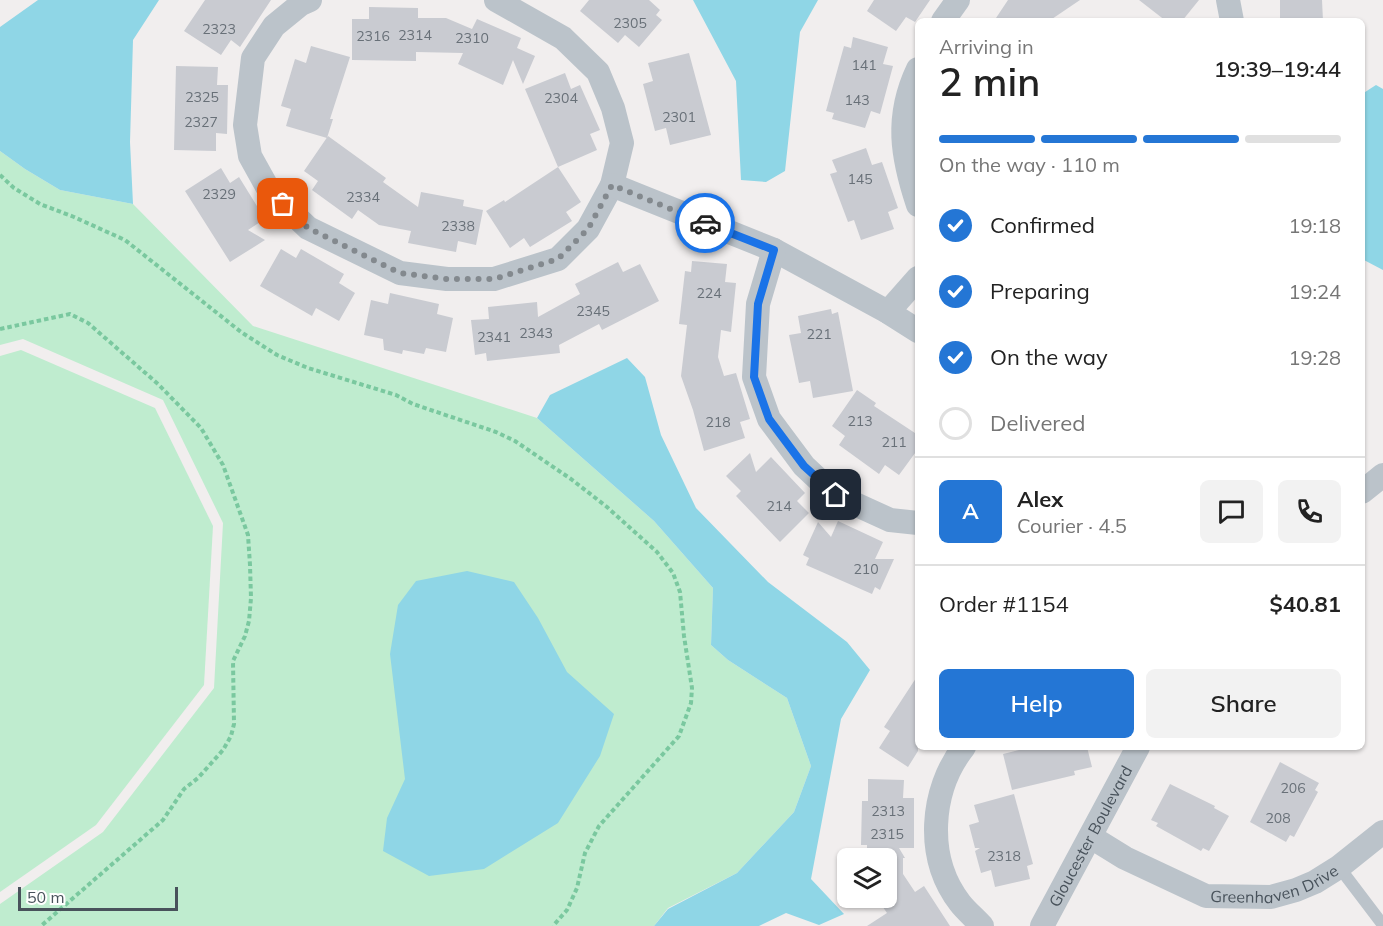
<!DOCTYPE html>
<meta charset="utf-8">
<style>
:root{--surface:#fff;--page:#f2f2f2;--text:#222;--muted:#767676;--line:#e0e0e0;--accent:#2476d5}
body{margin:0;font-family:Mulish,sans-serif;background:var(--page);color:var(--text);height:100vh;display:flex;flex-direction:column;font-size:22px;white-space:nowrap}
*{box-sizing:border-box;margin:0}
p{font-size:20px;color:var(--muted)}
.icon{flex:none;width:33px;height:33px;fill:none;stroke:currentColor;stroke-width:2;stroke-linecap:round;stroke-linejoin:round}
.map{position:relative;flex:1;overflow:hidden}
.side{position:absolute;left:915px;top:18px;width:450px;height:732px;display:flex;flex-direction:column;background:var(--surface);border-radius:9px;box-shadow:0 2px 4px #0004}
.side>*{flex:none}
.controls{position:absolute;left:837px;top:848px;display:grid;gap:12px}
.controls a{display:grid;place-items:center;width:60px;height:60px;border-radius:9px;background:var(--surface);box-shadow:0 2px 4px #0004;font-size:30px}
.scale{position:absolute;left:18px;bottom:15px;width:160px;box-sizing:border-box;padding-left:6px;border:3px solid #48525b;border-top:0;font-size:16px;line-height:21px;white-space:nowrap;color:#48525b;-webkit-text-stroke:4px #fff;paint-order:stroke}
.pin{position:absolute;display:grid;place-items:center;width:51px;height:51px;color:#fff;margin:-26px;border-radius:12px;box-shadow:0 3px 9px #0006}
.courier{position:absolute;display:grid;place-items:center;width:60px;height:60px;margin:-30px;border:4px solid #1a73e8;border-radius:50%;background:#fff;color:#222;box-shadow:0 2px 8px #0007}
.head em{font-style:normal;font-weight:600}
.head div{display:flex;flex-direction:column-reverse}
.head{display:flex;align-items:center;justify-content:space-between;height:102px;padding:0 24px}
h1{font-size:39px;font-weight:600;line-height:45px}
.bar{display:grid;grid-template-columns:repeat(4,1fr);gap:9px 6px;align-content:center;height:72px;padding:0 24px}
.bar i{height:8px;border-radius:4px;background:var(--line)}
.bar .selected{background:var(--accent)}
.bar p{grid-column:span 4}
.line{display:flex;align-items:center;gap:15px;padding:0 24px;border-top:2px solid var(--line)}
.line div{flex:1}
.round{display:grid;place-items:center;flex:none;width:63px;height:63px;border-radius:9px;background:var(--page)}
ol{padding:0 24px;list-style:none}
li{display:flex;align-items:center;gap:18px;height:66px}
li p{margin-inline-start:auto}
li .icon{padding:6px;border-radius:50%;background:var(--accent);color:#fff;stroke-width:4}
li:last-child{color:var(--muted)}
li i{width:33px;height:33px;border:3px solid var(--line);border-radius:50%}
.button{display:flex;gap:12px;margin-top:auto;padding:12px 24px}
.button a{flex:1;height:69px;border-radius:9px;background:var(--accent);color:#fff;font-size:24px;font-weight:600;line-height:69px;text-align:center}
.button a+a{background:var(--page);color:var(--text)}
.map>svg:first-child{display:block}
.green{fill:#bfeccf}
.water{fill:#8fd6e6}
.building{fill:#c9cbd1}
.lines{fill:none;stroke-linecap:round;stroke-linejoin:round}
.path{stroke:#7ac89f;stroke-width:4;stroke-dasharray:4.5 3;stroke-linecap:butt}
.service{stroke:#bbc3ca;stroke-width:12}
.minor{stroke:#bbc3ca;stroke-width:24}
.done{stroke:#83898e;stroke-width:6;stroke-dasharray:0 10.8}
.route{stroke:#1a73e8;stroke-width:8}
.labels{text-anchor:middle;stroke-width:4.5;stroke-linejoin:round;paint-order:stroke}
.number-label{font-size:14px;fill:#687078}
.street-label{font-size:16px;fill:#48525b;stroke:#fff}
</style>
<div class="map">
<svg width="1383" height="926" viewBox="0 0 1383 926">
<rect width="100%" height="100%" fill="#f1eeee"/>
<g class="green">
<polygon points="0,151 25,169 60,190 133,204 253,326 537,418 654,521 713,588 711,645 728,660 787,698 811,766 794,812 737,873 668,908 654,926 0,926 0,904 103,832 214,688 223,523 163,400 23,339 0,345"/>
<polygon points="21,350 155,408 213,526 204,685 96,825 0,892 0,356"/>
</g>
<g class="water">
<polygon points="38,0 159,0 133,40 130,142 133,204 60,190 25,169 0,151 0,27"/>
<polygon points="693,0 818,0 800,32 785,171 766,182 741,180 736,81"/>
<polygon points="1376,85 1383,89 1383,270 1362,259 1362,94"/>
<polygon points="627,358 645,377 661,435 696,508 768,582 847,642 870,670 841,719 811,879 844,914 819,925 786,913 759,926 654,926 668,909 737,873 794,812 811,766 787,698 728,660 711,645 713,588 654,521 537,418 550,395"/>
<polygon points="467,571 514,582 538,618 567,672 614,714 600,756 558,823 484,869 429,876 383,851 387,818 405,779 390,654 398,605 416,581"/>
</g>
<g class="building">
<polygon points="205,0 271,0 240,47 231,40 221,55 184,31"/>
<polygon points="589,0 649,0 660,10 656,15 662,20 639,47 625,35 618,43 580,11"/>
<polygon points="874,0 930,0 915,22 906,17 896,31 867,11"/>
<polygon points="1008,0 1080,0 1049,21 994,21"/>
<polygon points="1139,0 1199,0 1182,21 1166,21"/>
<polygon points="1280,0 1322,0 1323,21 1280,21"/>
<polygon points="369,7 418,8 418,18 446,18 472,29 477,19 521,38 517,48 535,56 523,84 513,60 503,85 458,64 463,53 416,52 416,61 352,60 352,19 369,19"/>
<polygon points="853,37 888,47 883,64 893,66 880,114 871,111 865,128 832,119 834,113 826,111 844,46 851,48"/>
<polygon points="311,46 350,57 330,119 333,119 327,138 286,126 291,109 281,106 295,59 306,63"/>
<polygon points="689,53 711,135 670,145 666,128 655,131 643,84 653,81 648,63"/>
<polygon points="176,66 218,67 217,85 228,85 227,134 216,133 216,151 174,150"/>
<polygon points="565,73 571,89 580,85 600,130 590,134 597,150 558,167 525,89"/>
<polygon points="328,136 386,178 383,182 418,207 421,192 464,200 463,206 483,210 476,245 458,241 456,252 408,243 411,231 379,225 358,210 352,219 312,190 318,181 304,171"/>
<polygon points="866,148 872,165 882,162 898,208 888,212 894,229 861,240 854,220 848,222 830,174 837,172 832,160"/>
<polygon points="558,167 581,202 566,212 572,221 530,247 524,238 510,248 486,211 504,200 505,202"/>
<polygon points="221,168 230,183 239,177 265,219 248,230 265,240 230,262 185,191"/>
<polygon points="281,249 296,258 301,249 344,274 339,283 355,293 339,321 316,308 312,316 260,286"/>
<polygon points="692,261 727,264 725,282 736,283 731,332 721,330 718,357 724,376 736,373 750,419 740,422 745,438 704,451 693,410 681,376 687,325 679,324 685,271 691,272"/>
<polygon points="618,262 623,272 640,264 659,301 602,330 599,324 559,345 560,353 487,361 486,353 475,355 471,320 489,319 488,307 537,302 538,317 580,294 575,284"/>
<polygon points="390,293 439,304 437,314 453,318 446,352 426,348 424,354 403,350 402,354 384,350 383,339 364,335 371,300 388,304"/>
<polygon points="831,309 832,314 838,312 853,391 813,398 810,381 799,383 789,335 801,333 798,316"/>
<polygon points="857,390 876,403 874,406 918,435 918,449 899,475 885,465 879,474 839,445 845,436 832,426"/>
<polygon points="750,453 756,472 771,457 805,493 797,501 809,513 780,542 736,496 741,491 726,476"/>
<polygon points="838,521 883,542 875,559 894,559 880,590 875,587 872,594 806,565 809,558 803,555 818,522 831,537"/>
<polygon points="918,675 918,751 908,767 879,748 890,731 884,727"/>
<polygon points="1023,747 1087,747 1092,767 1074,771 1075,775 1012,790 1003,754 1023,749"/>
<polygon points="1280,762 1319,783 1315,790 1318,792 1294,837 1290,835 1286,842 1250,822"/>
<polygon points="868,779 904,780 903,798 914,798 914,848 899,848 905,858 903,858 903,874 915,892 924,886 950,926 867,926 887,913 876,897 886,897 886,858 867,858 867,845 861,845 862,801 868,801"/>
<polygon points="1170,784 1215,806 1214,808 1229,816 1209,851 1203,848 1201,851 1156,826 1158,823 1151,820"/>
<polygon points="1014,794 1033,864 1027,866 1030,879 995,887 991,870 981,873 975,851 980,848 975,848 969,825 979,822 974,805"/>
</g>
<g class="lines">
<g class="path">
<polyline points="0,175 14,188 40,204 74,217 125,240 241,332 277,355 308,368 396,395 413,404 496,432 515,441 571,479 607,507 657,552 673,573 680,592 684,636 692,688 691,703 679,736 599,826 585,853 577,888 567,910 553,926"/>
<polyline points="0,329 70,314 88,323 158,384 201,428 223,465 248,535 250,565 251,598 249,621 245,636 233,661 234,724 231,736 223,750 198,778 184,789 163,820 41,926"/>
</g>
<polyline class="service" points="1339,867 1383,925"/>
<g class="minor">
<polyline points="310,0 301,4 274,26 253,58 245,125 250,156 270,192 308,228 400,273 447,279 494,279 558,259 588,229 612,185 622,143 613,108 598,72 563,38 496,0"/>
<polyline points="1228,0 1232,21"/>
<polyline points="943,21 958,0"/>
<path d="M918,69C895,117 902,157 918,205"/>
<polyline points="612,185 774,250 888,312 918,331"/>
<polyline points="774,250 758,304 754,377 769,419 804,466 835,495 890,520 918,523"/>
<polyline points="888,312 918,278"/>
<polyline points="1362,492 1383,475"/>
<path d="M964,747C930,790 925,858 960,903C966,911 975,918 982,926"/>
<path id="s1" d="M1091,837L1125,858L1206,896L1271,897L1296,890L1315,882L1339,867L1383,832"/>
<path id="s2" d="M1042,926L1138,747"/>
</g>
</g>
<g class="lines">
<polyline class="done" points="283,204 308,228 400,273 447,279 494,279 558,259 588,229 612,185 705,223"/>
<polyline class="route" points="705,223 774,250 758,304 754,377 769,419 804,466 836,495"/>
</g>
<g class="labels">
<g class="number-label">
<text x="630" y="28">2305</text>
<text x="219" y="34">2323</text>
<text x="415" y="40">2314</text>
<text x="373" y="41">2316</text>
<text x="472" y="43">2310</text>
<text x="864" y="70">141</text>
<text x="202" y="102">2325</text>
<text x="561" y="103">2304</text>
<text x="857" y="105">143</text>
<text x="679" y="122">2301</text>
<text x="201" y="127">2327</text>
<text x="860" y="184">145</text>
<text x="219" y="199">2329</text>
<text x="363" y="202">2334</text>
<text x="458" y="231">2338</text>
<text x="709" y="298">224</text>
<text x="593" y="316">2345</text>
<text x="536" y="338">2343</text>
<text x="819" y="339">221</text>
<text x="494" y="342">2341</text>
<text x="860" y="426">213</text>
<text x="718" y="427">218</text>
<text x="894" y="447">211</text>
<text x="779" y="511">214</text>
<text x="866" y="574">210</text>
<text x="1293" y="793">206</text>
<text x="888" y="816">2313</text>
<text x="1278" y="823">208</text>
<text x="887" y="839">2315</text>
<text x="1004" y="861">2318</text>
</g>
<g class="street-label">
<text dy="6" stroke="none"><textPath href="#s2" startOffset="102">Gloucester Boulevard</textPath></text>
<text dy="6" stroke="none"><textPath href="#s1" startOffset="200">Greenhaven Drive</textPath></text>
</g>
</g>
</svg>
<div class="controls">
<a><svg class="icon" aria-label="layers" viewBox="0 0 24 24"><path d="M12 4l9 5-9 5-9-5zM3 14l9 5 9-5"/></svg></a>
</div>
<div class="scale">50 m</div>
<div class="pin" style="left:283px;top:204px;background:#ea580c"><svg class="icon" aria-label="bag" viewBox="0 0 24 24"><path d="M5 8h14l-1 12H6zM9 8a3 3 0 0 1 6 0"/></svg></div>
<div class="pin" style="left:836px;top:495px;background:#1f2937"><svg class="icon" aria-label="home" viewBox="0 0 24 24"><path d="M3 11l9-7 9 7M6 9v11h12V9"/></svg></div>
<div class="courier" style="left:705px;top:223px"><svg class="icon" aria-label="car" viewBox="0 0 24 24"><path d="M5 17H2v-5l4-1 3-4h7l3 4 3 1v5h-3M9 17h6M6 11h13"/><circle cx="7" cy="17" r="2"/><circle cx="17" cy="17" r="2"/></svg></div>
<section class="side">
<div class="head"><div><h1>2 min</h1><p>Arriving in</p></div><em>19:39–19:44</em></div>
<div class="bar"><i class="selected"></i><i class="selected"></i><i class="selected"></i><i></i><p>On the way · 110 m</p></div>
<ol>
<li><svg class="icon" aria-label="check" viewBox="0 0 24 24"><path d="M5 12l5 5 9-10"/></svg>Confirmed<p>19:18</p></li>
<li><svg class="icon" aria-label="check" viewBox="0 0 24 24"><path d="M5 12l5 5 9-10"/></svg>Preparing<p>19:24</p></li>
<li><svg class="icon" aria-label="check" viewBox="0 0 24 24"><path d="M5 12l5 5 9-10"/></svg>On the way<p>19:28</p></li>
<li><i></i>Delivered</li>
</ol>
<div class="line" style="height:108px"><b class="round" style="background:var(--accent);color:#fff">A</b><div><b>Alex</b><p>Courier · 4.5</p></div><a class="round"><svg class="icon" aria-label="chat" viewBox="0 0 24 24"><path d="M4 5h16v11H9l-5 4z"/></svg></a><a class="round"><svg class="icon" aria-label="phone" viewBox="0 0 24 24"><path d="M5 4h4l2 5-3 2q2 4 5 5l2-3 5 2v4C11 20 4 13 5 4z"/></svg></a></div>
<div class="line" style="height:78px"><div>Order #1154</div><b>$40.81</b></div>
<div class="button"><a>Help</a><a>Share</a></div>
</section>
</div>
